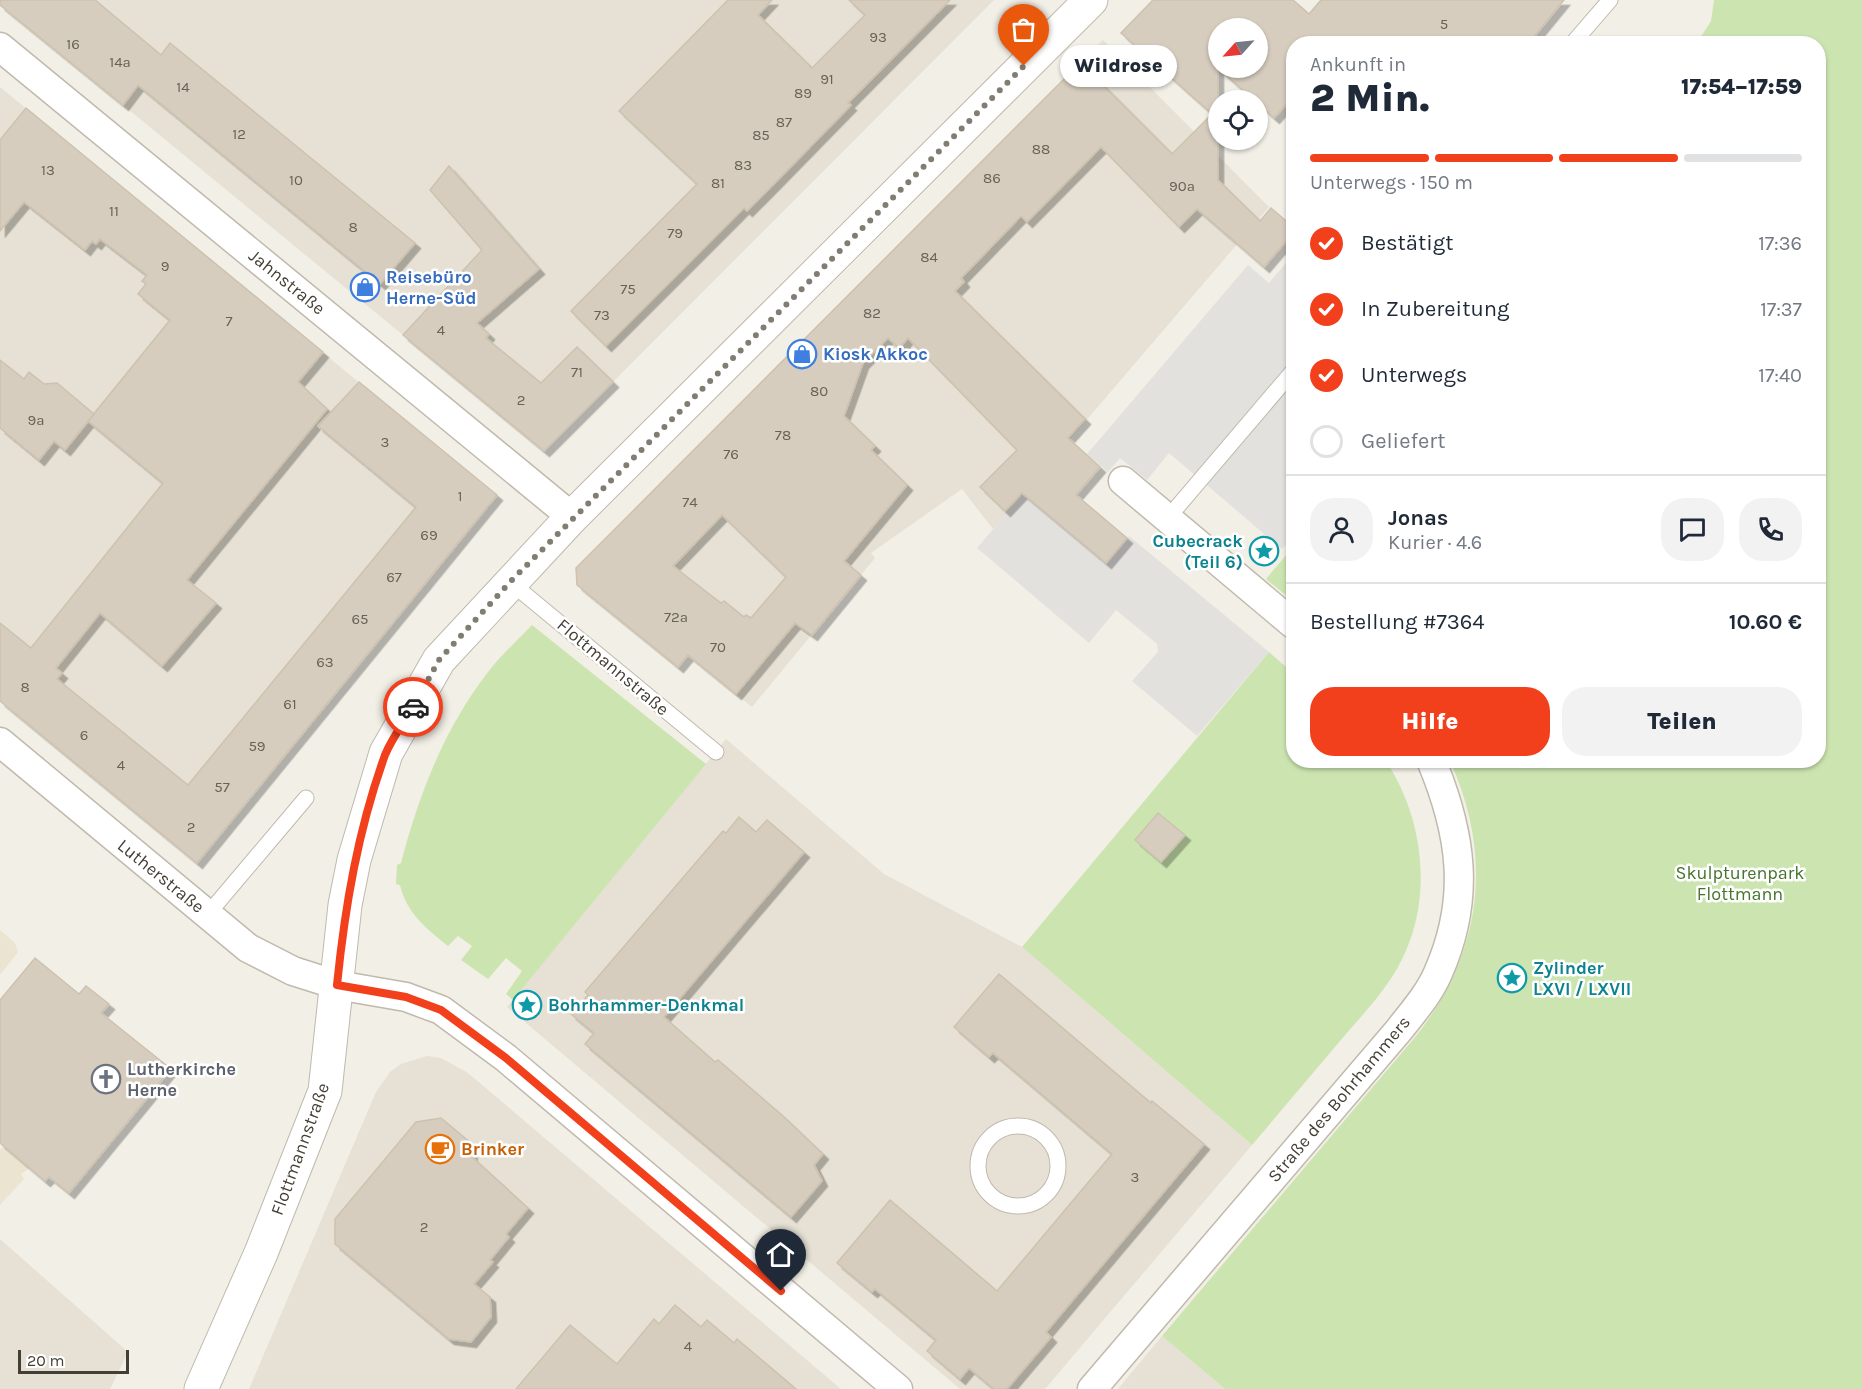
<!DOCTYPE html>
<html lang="de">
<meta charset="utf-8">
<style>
:root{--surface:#fff;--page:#f2f2f3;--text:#1f2937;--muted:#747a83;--line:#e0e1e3;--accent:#f2401d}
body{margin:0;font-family:Karla,sans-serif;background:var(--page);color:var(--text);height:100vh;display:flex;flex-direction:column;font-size:22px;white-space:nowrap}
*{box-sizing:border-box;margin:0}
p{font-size:20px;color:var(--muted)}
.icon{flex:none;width:33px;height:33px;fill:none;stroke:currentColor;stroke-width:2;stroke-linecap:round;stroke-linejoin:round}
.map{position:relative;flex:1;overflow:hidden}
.sheet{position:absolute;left:1286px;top:36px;width:540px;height:732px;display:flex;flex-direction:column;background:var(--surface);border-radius:24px;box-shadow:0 2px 4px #0004}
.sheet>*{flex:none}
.needle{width:39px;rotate:243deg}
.fabs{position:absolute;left:1208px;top:18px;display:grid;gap:12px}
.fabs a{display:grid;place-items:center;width:60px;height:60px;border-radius:50%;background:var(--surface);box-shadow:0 2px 4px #0004;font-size:30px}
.scale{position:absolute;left:18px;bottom:15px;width:111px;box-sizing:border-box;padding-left:6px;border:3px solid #443f35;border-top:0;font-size:16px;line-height:21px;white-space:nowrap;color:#443f35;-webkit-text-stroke:4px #fff;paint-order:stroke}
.pin{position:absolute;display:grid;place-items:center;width:51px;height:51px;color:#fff;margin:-62px -26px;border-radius:50% 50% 50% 0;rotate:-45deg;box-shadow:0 0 6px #0007}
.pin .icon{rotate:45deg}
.courier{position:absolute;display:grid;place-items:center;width:60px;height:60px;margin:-30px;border:4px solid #f2401d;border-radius:50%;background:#fff;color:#222;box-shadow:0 2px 8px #0007}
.bubble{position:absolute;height:42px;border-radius:21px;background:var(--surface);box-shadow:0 2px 4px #0004;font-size:20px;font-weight:800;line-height:42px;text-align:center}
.headline em{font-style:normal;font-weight:800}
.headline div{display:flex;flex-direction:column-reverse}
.headline{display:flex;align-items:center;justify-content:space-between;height:102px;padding:0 24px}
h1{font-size:39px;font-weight:800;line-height:45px}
.bar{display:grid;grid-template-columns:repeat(4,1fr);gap:9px 6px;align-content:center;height:72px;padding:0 24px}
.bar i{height:8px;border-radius:4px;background:var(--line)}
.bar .current{background:var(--accent)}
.bar p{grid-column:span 4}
.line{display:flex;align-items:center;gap:15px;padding:0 24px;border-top:2px solid var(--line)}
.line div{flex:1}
.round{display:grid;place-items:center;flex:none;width:63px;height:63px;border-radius:24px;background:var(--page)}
ol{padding:0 24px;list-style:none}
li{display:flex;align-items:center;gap:18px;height:66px}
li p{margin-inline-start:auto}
li .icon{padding:6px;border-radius:50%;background:var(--accent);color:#fff;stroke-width:4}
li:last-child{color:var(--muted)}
li i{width:33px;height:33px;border:3px solid var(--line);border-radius:50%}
.cta{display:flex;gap:12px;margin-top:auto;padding:12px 24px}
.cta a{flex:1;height:69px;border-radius:24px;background:var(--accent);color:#fff;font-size:24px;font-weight:800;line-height:69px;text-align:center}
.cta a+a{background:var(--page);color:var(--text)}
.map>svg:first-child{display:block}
.residential{fill:#e6e1d4}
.education{fill:#ebe4d0}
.green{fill:#cce5b0}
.parking{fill:#e3e1de}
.building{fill:#d6cdbe;stroke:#cec2af;stroke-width:1.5;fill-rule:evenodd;filter:url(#shadow)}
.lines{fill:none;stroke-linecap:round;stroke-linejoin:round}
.service-casing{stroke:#c0b9ac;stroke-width:17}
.minor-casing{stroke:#c0b9ac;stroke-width:31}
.tertiary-casing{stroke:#c0b9ac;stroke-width:35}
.service{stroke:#fff;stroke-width:15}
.minor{stroke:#fff;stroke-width:28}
.tertiary{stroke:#fff;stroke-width:33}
.done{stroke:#817d73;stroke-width:6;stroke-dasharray:0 10.8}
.route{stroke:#f2401d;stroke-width:8}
.labels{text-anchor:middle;stroke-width:5;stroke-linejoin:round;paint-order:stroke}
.number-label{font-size:15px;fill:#686257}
.shop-label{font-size:18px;font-weight:bold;fill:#366cbe;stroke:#fff;text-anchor:start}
.street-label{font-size:18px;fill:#443f35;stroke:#fff}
.culture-label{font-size:18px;font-weight:bold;fill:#0d838f;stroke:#fff;text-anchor:start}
.park-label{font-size:18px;fill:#45742b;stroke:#fff}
.worship-label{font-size:18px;font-weight:bold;fill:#5b616d;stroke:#fff;text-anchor:start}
.food-label{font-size:18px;font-weight:bold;fill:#c56008;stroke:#fff;text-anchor:start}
</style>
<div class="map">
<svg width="1862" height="1389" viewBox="0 0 1862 1389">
<defs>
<filter id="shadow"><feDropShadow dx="5.5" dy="5.5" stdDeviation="0" flood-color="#0004"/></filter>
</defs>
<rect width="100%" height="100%" fill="#f2efe6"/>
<g class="residential">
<polygon points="0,0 994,0 544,451 123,105"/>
<polygon points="1103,40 1269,207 993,529 962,489 871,553 875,558 752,707 688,655 678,667 577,585 576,568"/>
<polygon points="0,87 497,496 197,863 0,701"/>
<polygon points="726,739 884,874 1022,947 1252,1145 1045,1389 960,1389 507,1007"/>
<polygon points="427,1056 441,1058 468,1073 841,1389 249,1389 376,1092 390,1072 401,1064"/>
<polygon points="0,1239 128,1352 110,1389 0,1389"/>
<polygon points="1162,1336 1225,1389 1118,1389"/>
</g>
<g class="education">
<polygon points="0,930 15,943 18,952 0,975"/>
<polygon points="7,1141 30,1168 21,1174 24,1179 0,1205 0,1150"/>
</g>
<g class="green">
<path d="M1714,0H1862V1389H1225L1162,1336L1416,1036C1482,952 1494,858 1450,761L1818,760V44L1697,43L1711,21Z"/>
<polygon points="1293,547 1293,601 1266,579"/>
<path d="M532,625L706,764L513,1000L506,994L522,971L506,958L488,979L461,960L472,946L458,936L448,946C426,928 407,914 400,885L396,884L397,865L401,863C419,794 444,729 488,672C501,655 518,640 532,625Z"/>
<path d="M1269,652L1293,673V760L1386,761C1428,825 1435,914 1390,980C1374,1004 1353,1025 1335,1047C1307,1080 1280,1112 1252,1145L1022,947Z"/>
</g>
<g class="parking">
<polygon points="1293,255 1293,536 1282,549 1169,453 1147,480 1120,458 1108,472 1087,454 1248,265 1269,283"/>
<polygon points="1023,494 1106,563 1129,536 1269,652 1197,736 1132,681 1158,652 1157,644 1116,610 1089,643 977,548"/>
</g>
<g class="building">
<polygon points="0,0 95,0 161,55 170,43 415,243 380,284 138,85 123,105 0,5"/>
<polygon points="728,0 772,0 758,15 812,68 865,15 849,0 950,0 848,103 851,105 769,189 747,211 744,208 606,346 571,311 697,184 619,111"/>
<path d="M1153,0H1293L1309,14L1321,0H1564L1528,44H1293V97L1274,118L1218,68V180L1260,221L1271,208L1293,227V233L1264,267L1197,209L1179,227L1101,147L1027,222L1021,216L961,278L964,282L955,291L1085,419L1068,438L1100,467L1076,495L1127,538L1106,563L1022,493L1005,511L980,487L1017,450L908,338L899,348L888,338L863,363L844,416L875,446L871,450L907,485L844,561L861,575L812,635L795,623L736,694L688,655L678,667L577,585L576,568L1078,65L1081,63L1172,154L1212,114L1121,33ZM1218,28H1257V68H1218ZM722,515L786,577L751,618L746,615L744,617L724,601L721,603L673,566Z"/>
<polygon points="26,108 323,352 298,382 327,409 187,580 216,603 162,666 100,613 56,668 62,673 57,679 188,785 416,507 318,426 359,382 497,495 197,863 0,701 0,623 31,648 163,483 88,421 170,320 138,294 146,284 142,281 147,275 100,239 96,244 92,241 85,250 24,202 0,231 0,140"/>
<polygon points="449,166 539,269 477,323 489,334 486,338 541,383 577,347 613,382 544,451 403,335 482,250 430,190"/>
<polygon points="0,360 24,379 29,372 44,384 57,383 94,414 65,450 54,441 39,460 0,428"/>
<polygon points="1158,813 1185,835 1161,862 1135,840"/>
<polygon points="739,817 756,832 767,820 804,852 664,1017 715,1062 718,1060 783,1116 823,1154 814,1165 822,1181 791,1217 585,1044 594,1033 571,1014 588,995 585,992 723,831 726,833"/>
<polygon points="35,958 79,994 86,986 109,1004 101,1013 171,1069 69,1193 49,1177 45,1181 0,1143 0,1000"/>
<polygon points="999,974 1151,1103 1152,1101 1204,1144 1046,1332 1051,1337 1007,1389 994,1389 969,1368 960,1379 927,1351 936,1340 875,1289 872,1292 837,1263 890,1200 997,1291 1112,1154 993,1053 989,1057 954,1027"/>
<polygon points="441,1118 471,1143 472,1157 528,1208 506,1234 509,1237 490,1260 493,1262 474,1284 490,1297 491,1317 471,1342 449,1339 335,1244 335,1219 416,1122"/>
<polygon points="675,1305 701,1327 707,1320 734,1343 737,1339 796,1389 516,1389 570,1325 617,1364 654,1319 659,1324"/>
</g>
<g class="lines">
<g class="service-casing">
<g id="service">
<polyline points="1572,44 1610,0"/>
<polyline points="1167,519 1293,371"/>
<polyline points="510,582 716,752"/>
<polyline points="208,914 306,798"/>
<circle cx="1018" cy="1166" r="40"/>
</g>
</g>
<g class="minor-casing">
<g id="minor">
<polyline points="0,47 572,517"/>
<polyline points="1123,481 1293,624"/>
<polyline points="0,742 248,948 293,971 337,985 406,997 441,1010 506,1058 898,1389"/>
<path d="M1092,1389L1399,1030C1413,1012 1429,994 1438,973C1471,899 1462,834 1431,760"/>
</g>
</g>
<g class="tertiary-casing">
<polyline id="tertiary" points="201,1389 261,1253 325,1091 345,905 354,860 386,753 439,660 572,517 1091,0"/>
</g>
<use href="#service" class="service"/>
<use href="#minor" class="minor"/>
<use href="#tertiary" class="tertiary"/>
</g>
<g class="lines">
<polyline class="done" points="413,707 439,660 510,582 1024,66"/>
<path class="route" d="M413,707C404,722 392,738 385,755C358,830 345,906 337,985L406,997L441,1010L506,1058L781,1291"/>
</g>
<defs>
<g id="shop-ring" transform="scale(1.5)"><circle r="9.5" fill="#fff" stroke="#3f7fe0" stroke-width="1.5"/><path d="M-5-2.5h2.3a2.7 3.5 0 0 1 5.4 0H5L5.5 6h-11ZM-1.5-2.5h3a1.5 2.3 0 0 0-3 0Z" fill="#3f7fe0"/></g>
<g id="sight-ring" transform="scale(1.5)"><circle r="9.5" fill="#fff" stroke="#0f9aa8" stroke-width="1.5"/><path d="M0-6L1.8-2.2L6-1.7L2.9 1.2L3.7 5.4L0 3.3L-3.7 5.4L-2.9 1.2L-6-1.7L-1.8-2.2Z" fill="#0f9aa8"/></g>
<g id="church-ring" transform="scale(1.5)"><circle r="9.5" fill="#fff" stroke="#6b7280" stroke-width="1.5"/><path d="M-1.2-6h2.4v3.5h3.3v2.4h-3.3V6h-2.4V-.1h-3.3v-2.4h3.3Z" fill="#6b7280"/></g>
<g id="cafe-ring" transform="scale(1.5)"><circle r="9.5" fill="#fff" stroke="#e8710a" stroke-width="1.5"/><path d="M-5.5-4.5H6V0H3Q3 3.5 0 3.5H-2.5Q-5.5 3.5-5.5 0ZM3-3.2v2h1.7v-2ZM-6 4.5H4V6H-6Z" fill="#e8710a"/></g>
</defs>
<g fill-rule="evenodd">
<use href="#shop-ring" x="365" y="287"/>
<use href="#shop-ring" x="802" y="354"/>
<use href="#sight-ring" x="1264" y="551"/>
<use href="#sight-ring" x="1512" y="978"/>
<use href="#sight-ring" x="527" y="1005"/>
<use href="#church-ring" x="106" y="1079"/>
<use href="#cafe-ring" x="440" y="1149"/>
</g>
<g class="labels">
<g class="number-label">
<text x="1444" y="29">5</text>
<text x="878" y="42">93</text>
<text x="73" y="49">16</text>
<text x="120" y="67">14a</text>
<text x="827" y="84">91</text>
<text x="183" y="92">14</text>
<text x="803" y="98">89</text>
<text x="784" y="127">87</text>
<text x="239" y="139">12</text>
<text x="761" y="140">85</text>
<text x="1041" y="154">88</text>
<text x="743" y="170">83</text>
<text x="48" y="175">13</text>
<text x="992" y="183">86</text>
<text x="296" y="185">10</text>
<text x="718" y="188">81</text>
<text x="1182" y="191">90a</text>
<text x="114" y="216">11</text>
<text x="353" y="232">8</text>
<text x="675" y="238">79</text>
<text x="929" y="262">84</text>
<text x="165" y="271">9</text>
<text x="628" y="294">75</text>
<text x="872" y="318">82</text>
<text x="602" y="320">73</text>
<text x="229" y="326">7</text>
<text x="441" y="335">4</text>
<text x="577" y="377">71</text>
<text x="819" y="396">80</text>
<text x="521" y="405">2</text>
<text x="36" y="425">9a</text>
<text x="783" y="440">78</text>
<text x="385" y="447">3</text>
<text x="731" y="459">76</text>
<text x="460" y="501">1</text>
<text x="690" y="507">74</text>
<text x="429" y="540">69</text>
<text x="394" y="582">67</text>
<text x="676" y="622">72a</text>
<text x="360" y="624">65</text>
<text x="718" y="652">70</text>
<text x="325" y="667">63</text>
<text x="25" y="692">8</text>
<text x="290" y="709">61</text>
<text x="84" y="740">6</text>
<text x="257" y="751">59</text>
<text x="121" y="770">4</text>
<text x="222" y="792">57</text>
<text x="191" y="832">2</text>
<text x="1135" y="1182">3</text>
<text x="424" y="1232">2</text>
<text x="688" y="1351">4</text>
</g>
<g class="shop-label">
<text x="386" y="283">Reisebüro<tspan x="386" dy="21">Herne-Süd</tspan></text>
<text x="823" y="360">Kiosk Akkoc</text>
</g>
<g class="street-label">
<text transform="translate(287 282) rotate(39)" y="6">Jahnstraße</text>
<text transform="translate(613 667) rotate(40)" y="6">Flottmannstraße</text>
<text transform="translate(161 876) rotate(39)" y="6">Lutherstraße</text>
<text transform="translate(1339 1099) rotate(-50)" y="6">Straße des Bohrhammers</text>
<text transform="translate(300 1149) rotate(-70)" y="6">Flottmannstraße</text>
</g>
<g class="culture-label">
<text x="1243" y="547" text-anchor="end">Cubecrack<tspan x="1243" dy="21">(Teil 6)</tspan></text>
<text x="1533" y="974">Zylinder<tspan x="1533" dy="21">LXVI / LXVII</tspan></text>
<text x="548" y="1011">Bohrhammer-Denkmal</text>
</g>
<g class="park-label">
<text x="1740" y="879">Skulpturenpark<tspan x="1740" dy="21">Flottmann</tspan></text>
</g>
<g class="worship-label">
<text x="127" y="1075">Lutherkirche<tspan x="127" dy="21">Herne</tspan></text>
</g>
<g class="food-label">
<text x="461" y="1155">Brinker</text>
</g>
</g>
</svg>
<div class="fabs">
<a><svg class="needle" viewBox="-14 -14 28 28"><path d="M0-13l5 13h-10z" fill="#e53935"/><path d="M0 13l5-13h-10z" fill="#747a83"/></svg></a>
<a><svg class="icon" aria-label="locate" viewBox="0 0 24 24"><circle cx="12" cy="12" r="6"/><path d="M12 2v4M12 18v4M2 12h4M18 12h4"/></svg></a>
</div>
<div class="scale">20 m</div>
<div class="pin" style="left:1024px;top:66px;background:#ea580c"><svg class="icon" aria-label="bag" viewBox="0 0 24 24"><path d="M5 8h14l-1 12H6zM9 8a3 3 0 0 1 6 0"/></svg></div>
<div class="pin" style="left:781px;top:1291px;background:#1f2937"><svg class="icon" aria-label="home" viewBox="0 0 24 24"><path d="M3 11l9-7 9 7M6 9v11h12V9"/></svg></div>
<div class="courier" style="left:413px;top:707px"><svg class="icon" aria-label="car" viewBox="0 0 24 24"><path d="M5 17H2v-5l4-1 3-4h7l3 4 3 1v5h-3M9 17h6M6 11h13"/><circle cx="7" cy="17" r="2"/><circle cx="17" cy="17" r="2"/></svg></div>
<div class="bubble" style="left:1060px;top:45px;width:117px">Wildrose</div>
<section class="sheet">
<div class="headline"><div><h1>2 Min.</h1><p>Ankunft in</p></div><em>17:54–17:59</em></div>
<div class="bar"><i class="current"></i><i class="current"></i><i class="current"></i><i></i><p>Unterwegs · 150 m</p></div>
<ol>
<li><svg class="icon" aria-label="check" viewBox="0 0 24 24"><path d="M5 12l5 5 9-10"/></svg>Bestätigt<p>17:36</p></li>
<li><svg class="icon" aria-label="check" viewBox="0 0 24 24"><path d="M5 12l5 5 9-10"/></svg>In Zubereitung<p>17:37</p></li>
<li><svg class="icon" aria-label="check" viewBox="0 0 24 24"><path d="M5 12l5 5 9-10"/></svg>Unterwegs<p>17:40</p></li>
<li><i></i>Geliefert</li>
</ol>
<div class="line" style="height:108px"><a class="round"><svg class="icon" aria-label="person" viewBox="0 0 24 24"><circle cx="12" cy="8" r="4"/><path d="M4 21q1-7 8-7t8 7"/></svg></a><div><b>Jonas</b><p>Kurier · 4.6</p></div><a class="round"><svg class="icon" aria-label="chat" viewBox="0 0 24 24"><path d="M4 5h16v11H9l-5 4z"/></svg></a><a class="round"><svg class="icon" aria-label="phone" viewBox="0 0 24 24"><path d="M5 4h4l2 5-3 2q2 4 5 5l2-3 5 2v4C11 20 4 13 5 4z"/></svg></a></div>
<div class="line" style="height:78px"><div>Bestellung #7364</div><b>10.60 €</b></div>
<div class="cta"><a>Hilfe</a><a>Teilen</a></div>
</section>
</div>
